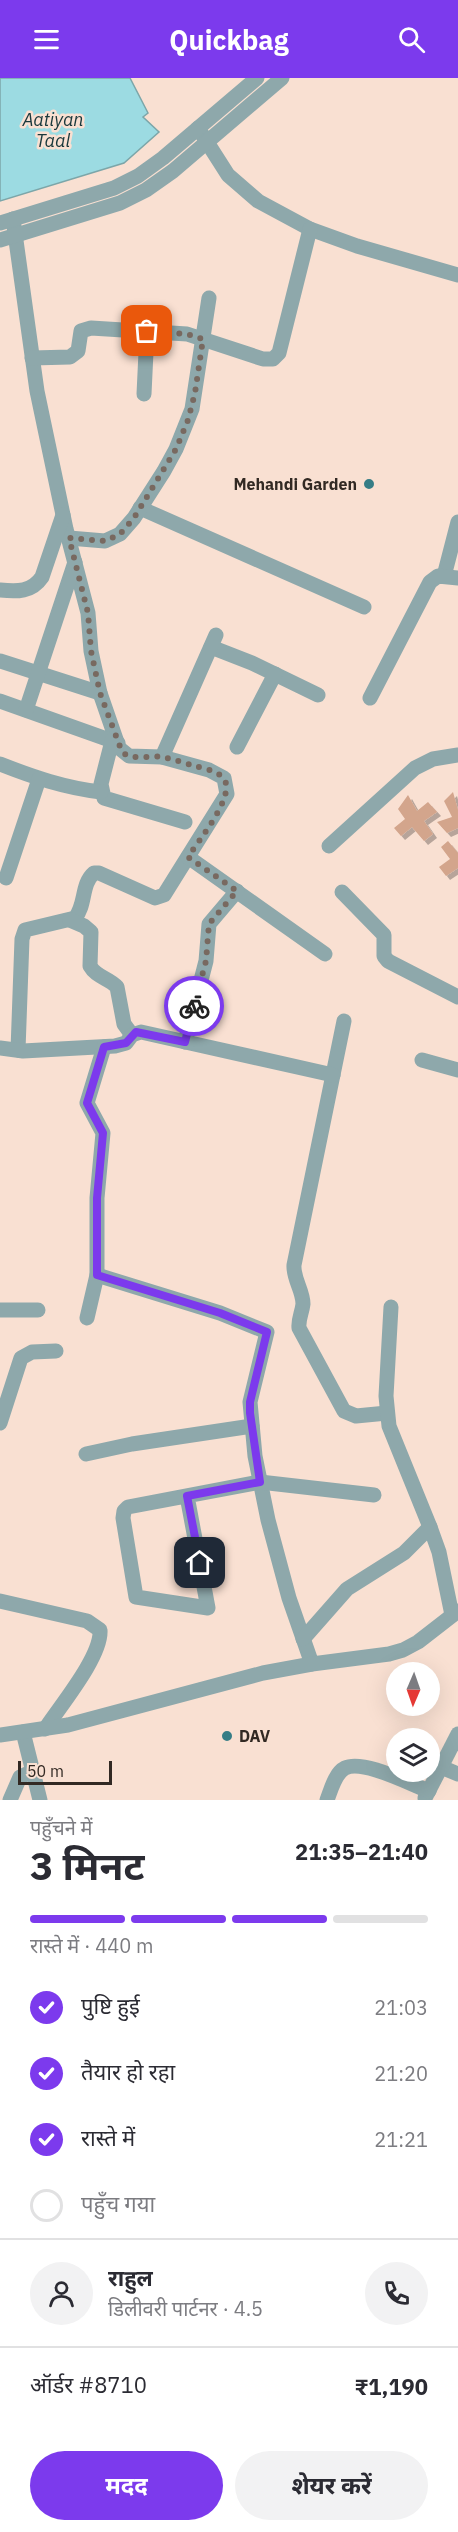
<!DOCTYPE html>
<html lang="hi">
<meta charset="utf-8">
<style>
:root{--surface:#fff;--page:#f2f2f3;--text:#2b2b33;--muted:#7c7c81;--line:#e1e1e2;--accent:#7c3aed}
body{margin:0;font-family:"IBM Plex Sans","Noto Sans Devanagari",sans-serif;background:var(--page);color:var(--text);height:100vh;display:flex;flex-direction:column;font-size:22px;white-space:nowrap}
*{box-sizing:border-box;margin:0}
p{font-size:20px;color:var(--muted)}
.icon{flex:none;width:33px;height:33px;fill:none;stroke:currentColor;stroke-width:2;stroke-linecap:round;stroke-linejoin:round}
.map{position:relative;height:1722px;overflow:hidden}
.panel{display:flex;flex-direction:column;background:var(--surface);flex:1}
.panel>*{flex:none}
.needle{width:39px;rotate:182deg}
.controls{position:absolute;left:386px;top:1584px;display:grid;gap:12px}
.controls a{display:grid;place-items:center;width:54px;height:54px;border-radius:50%;background:var(--surface);box-shadow:0 6px 24px #0002;font-size:30px}
.scale{position:absolute;left:18px;bottom:15px;width:94px;box-sizing:border-box;padding-left:6px;border:3px solid #322923;border-top:0;font-size:16px;line-height:21px;white-space:nowrap;color:#322923;-webkit-text-stroke:4px #f9e0d2;paint-order:stroke}
.pin{position:absolute;display:grid;place-items:center;width:51px;height:51px;color:#fff;margin:-26px;border-radius:12px;box-shadow:0 3px 9px #0006}
.courier{position:absolute;display:grid;place-items:center;width:60px;height:60px;margin:-30px;border:4px solid #7c3aed;border-radius:50%;background:#fff;color:#222;box-shadow:0 2px 8px #0007}
.overview em{font-style:normal;font-weight:700}
.overview div{display:flex;flex-direction:column-reverse}
.overview{display:flex;align-items:center;justify-content:space-between;height:102px;padding:0 30px}
h1{font-size:39px;font-weight:700;line-height:45px}
.bar{display:grid;grid-template-columns:repeat(4,1fr);gap:9px 6px;align-content:center;height:72px;padding:0 30px}
.bar i{height:8px;border-radius:4px;background:var(--line)}
.bar .on{background:var(--accent)}
.bar p{grid-column:span 4}
.line{display:flex;align-items:center;gap:15px;padding:0 30px;border-top:2px solid var(--line)}
.line div{flex:1}
.round{display:grid;place-items:center;flex:none;width:63px;height:63px;border-radius:32px;background:var(--page)}
ol{padding:0 30px;list-style:none}
li{display:flex;align-items:center;gap:18px;height:66px}
li p{margin-inline-start:auto}
li .icon{padding:6px;border-radius:50%;background:var(--accent);color:#fff;stroke-width:4}
li:last-child{color:var(--muted)}
li i{width:33px;height:33px;border:3px solid var(--line);border-radius:50%}
.cta{display:flex;gap:12px;margin-top:auto;padding:12px 30px}
.cta a{flex:1;height:69px;border-radius:36px;background:var(--accent);color:#fff;font-size:24px;font-weight:700;line-height:69px;text-align:center}
.cta a+a{background:var(--page);color:var(--text)}
header{display:flex;justify-content:space-between;align-items:center;height:78px;padding:0 30px;background:var(--accent);color:#fff;font-size:27px;font-weight:700}
.map>svg:first-child{display:block}
.water{fill:#9cdbe2;stroke:#7ca6a9;stroke-width:1.5}
.building{fill:#d3a58c;filter:url(#shadow)}
.lines{fill:none;stroke-linecap:round;stroke-linejoin:round}
.minor{stroke:#8ea8ab;stroke-width:15}
.done{stroke:#786960;stroke-width:6;stroke-dasharray:0 10.8}
.route{stroke:#7c3aed;stroke-width:8}
.poi-dot{fill:#367d86;stroke:#f9e0d2;stroke-width:2}
.labels{text-anchor:middle;stroke-width:5;stroke-linejoin:round;paint-order:stroke}
.poi-label{font-size:16px;font-weight:bold;fill:#322923;stroke:#f9e0d2;text-anchor:end}
.water-label{font-size:18px;font-style:italic;fill:#19383c;stroke:#f9e0d2}
</style>
<header><svg class="icon" aria-label="menu" viewBox="0 0 24 24"><path d="M4 6h16M4 12h16M4 18h16"/></svg>Quickbag<svg class="icon" aria-label="search" viewBox="0 0 24 24"><circle cx="10" cy="10" r="6"/><path d="M15 15l6 6"/></svg></header>
<div class="map">
<svg width="458" height="1722" viewBox="0 0 458 1722">
<defs>
<filter id="shadow"><feDropShadow dx="4" dy="4" stdDeviation="0" flood-color="#0004"/></filter>
</defs>
<rect width="100%" height="100%" fill="#f9e0d2"/>
<polygon class="water" points="0,0 130,0 148,35 143,39 159,54 124,85 0,123"/>
<g class="building">
<polygon points="453,714 458,732 458,750 447,755 437,744 452,739 444,723"/>
<polygon points="408,717 417,733 428,724 437,734 424,743 433,756 424,763 412,749 401,758 394,750 405,741 398,731"/>
<polygon points="448,763 458,775 458,790 446,798 439,789 450,781 441,769"/>
</g>
<g class="lines">
<g class="minor">
<polyline points="198,50 228,97 258,123 310,151 357,168 458,197"/>
<path d="M13,141L37,313L66,451L88,535L91,573L100,615L119,670L129,678L162,679L209,692L224,700L227,716L164,817L155,820L99,795H94C81,806 86,827 75,840L25,852L22,861L18,972"/>
<polyline points="0,145 114,110 138,98 163,80 257,0"/>
<polyline points="0,162 120,125 146,112 173,93 282,0"/>
<polyline points="32,280 70,279 78,273 81,253 91,250 187,256 263,281 273,281 279,275 310,151"/>
<polyline points="144,316 147,253"/>
<polyline points="140,430 364,529"/>
<polyline points="69,460 105,463 120,456 134,440 164,393 176,371 192,331 209,220"/>
<polyline points="444,498 458,444"/>
<path d="M0,512C17,514 32,514 42,499L63,437"/>
<polyline points="211,569 252,585 318,617"/>
<polyline points="0,583 100,615"/>
<polyline points="370,620 430,504 438,498 458,500"/>
<polyline points="0,623 118,665"/>
<polyline points="26,632 75,484"/>
<polyline points="112,663 101,706 104,720 185,744"/>
<polyline points="237,669 275,596"/>
<polyline points="162,679 216,557"/>
<path d="M0,686C33,699 65,710 101,714"/>
<polyline points="329,768 415,690 433,681 458,677"/>
<polyline points="188,779 325,876"/>
<polyline points="6,800 39,701"/>
<polyline points="342,814 384,857 384,878 388,883 458,919"/>
<path d="M70,842L84,848L91,854L90,888C96,899 109,900 117,909L124,946L132,957"/>
<path d="M344,943L294,1187C293,1201 303,1212 303,1226C302,1235 298,1241 299,1250L344,1333L356,1338L387,1335"/>
<polyline points="185,964 206,883 209,846 237,813"/>
<polyline points="0,970 23,973 115,968 126,965 132,957 141,954 333,997"/>
<polyline points="422,982 458,992"/>
<polyline points="97,1197 220,1235 267,1254 250,1324 255,1378 268,1442 289,1520 312,1586"/>
<polyline points="391,1229 386,1318 389,1348 430,1449"/>
<polyline points="0,1232 38,1232"/>
<polyline points="87,1240 97,1197 97,1120 103,1055 87,1025 104,969"/>
<polyline points="0,1345 21,1280 32,1274 56,1273"/>
<polyline points="86,1376 132,1366 252,1348"/>
<polyline points="187,1418 208,1530 136,1519 123,1440 124,1433 128,1429 260,1404 374,1417"/>
<path d="M0,1523L87,1543L100,1552C102,1578 60,1628 45,1651"/>
<polyline points="303,1561 347,1511 404,1475 430,1449 439,1474 452,1537"/>
<polyline points="23,1654 40,1722"/>
<polyline points="0,1657 68,1647 263,1595 312,1586 389,1576 403,1572 418,1564 458,1533"/>
<polyline points="441,1689 458,1696"/>
<polyline points="425,1720 458,1656"/>
<polyline points="10,1722 20,1699 33,1693"/>
<path d="M327,1722C331,1712 335,1695 345,1690C363,1681 410,1706 429,1713"/>
</g>
</g>
<g class="lines">
<path class="done" d="M147,253L187,256L203,261L195,315L188,342L176,371L134,440L120,456L105,463L69,460L88,535L91,573L100,615L122,674C132,683 149,677 162,679C173,681 184,685 194,688C204,690 218,693 224,701C236,718 198,763 188,779L237,813L209,846L206,883L194,928"/>
<polyline class="route" points="194,928 185,964 136,954 126,965 104,969 87,1025 103,1055 97,1120 97,1197 220,1235 267,1254 250,1324 250,1335 260,1404 187,1418 200,1485"/>
</g>
<g class="poi-dot">
<circle cx="369" cy="406" r="6"/>
<circle cx="227" cy="1658" r="6"/>
</g>
<g class="labels">
<g class="poi-label">
<text x="357" y="412">Mehandi Garden</text>
<text x="239" y="1664" text-anchor="start">DAV</text>
</g>
<g class="water-label">
<text x="53" y="48">Aatiyan<tspan x="53" dy="21">Taal</tspan></text>
</g>
</g>
</svg>
<div class="controls">
<a><svg class="needle" viewBox="-14 -14 28 28"><path d="M0-13l5 13h-10z" fill="#e53935"/><path d="M0 13l5-13h-10z" fill="#7c7c81"/></svg></a>
<a><svg class="icon" aria-label="layers" viewBox="0 0 24 24"><path d="M12 4l9 5-9 5-9-5zM3 14l9 5 9-5"/></svg></a>
</div>
<div class="scale">50 m</div>
<div class="pin" style="left:147px;top:253px;background:#ea580c"><svg class="icon" aria-label="bag" viewBox="0 0 24 24"><path d="M5 8h14l-1 12H6zM9 8a3 3 0 0 1 6 0"/></svg></div>
<div class="pin" style="left:200px;top:1485px;background:#1f2937"><svg class="icon" aria-label="home" viewBox="0 0 24 24"><path d="M3 11l9-7 9 7M6 9v11h12V9"/></svg></div>
<div class="courier" style="left:194px;top:928px"><svg class="icon" aria-label="bike" viewBox="0 0 24 24"><circle cx="6" cy="16" r="4"/><circle cx="18" cy="16" r="4"/><path d="M6 16l4-8h5l3 8M10 8l3 8H6M13 5h3"/></svg></div>
</div>
<section class="panel">
<div class="overview"><div><h1>3 मिनट</h1><p>पहुँचने में</p></div><em>21:35–21:40</em></div>
<div class="bar"><i class="on"></i><i class="on"></i><i class="on"></i><i></i><p>रास्ते में · 440 m</p></div>
<ol>
<li><svg class="icon" aria-label="check" viewBox="0 0 24 24"><path d="M5 12l5 5 9-10"/></svg>पुष्टि हुई<p>21:03</p></li>
<li><svg class="icon" aria-label="check" viewBox="0 0 24 24"><path d="M5 12l5 5 9-10"/></svg>तैयार हो रहा<p>21:20</p></li>
<li><svg class="icon" aria-label="check" viewBox="0 0 24 24"><path d="M5 12l5 5 9-10"/></svg>रास्ते में<p>21:21</p></li>
<li><i></i>पहुँच गया</li>
</ol>
<div class="line" style="height:108px"><a class="round"><svg class="icon" aria-label="person" viewBox="0 0 24 24"><circle cx="12" cy="8" r="4"/><path d="M4 21q1-7 8-7t8 7"/></svg></a><div><b>राहुल</b><p>डिलीवरी पार्टनर · 4.5</p></div><a class="round"><svg class="icon" aria-label="phone" viewBox="0 0 24 24"><path d="M5 4h4l2 5-3 2q2 4 5 5l2-3 5 2v4C11 20 4 13 5 4z"/></svg></a></div>
<div class="line" style="height:78px"><div>ऑर्डर #8710</div><b>₹1,190</b></div>
<div class="cta"><a>मदद</a><a>शेयर करें</a></div>
</section>
